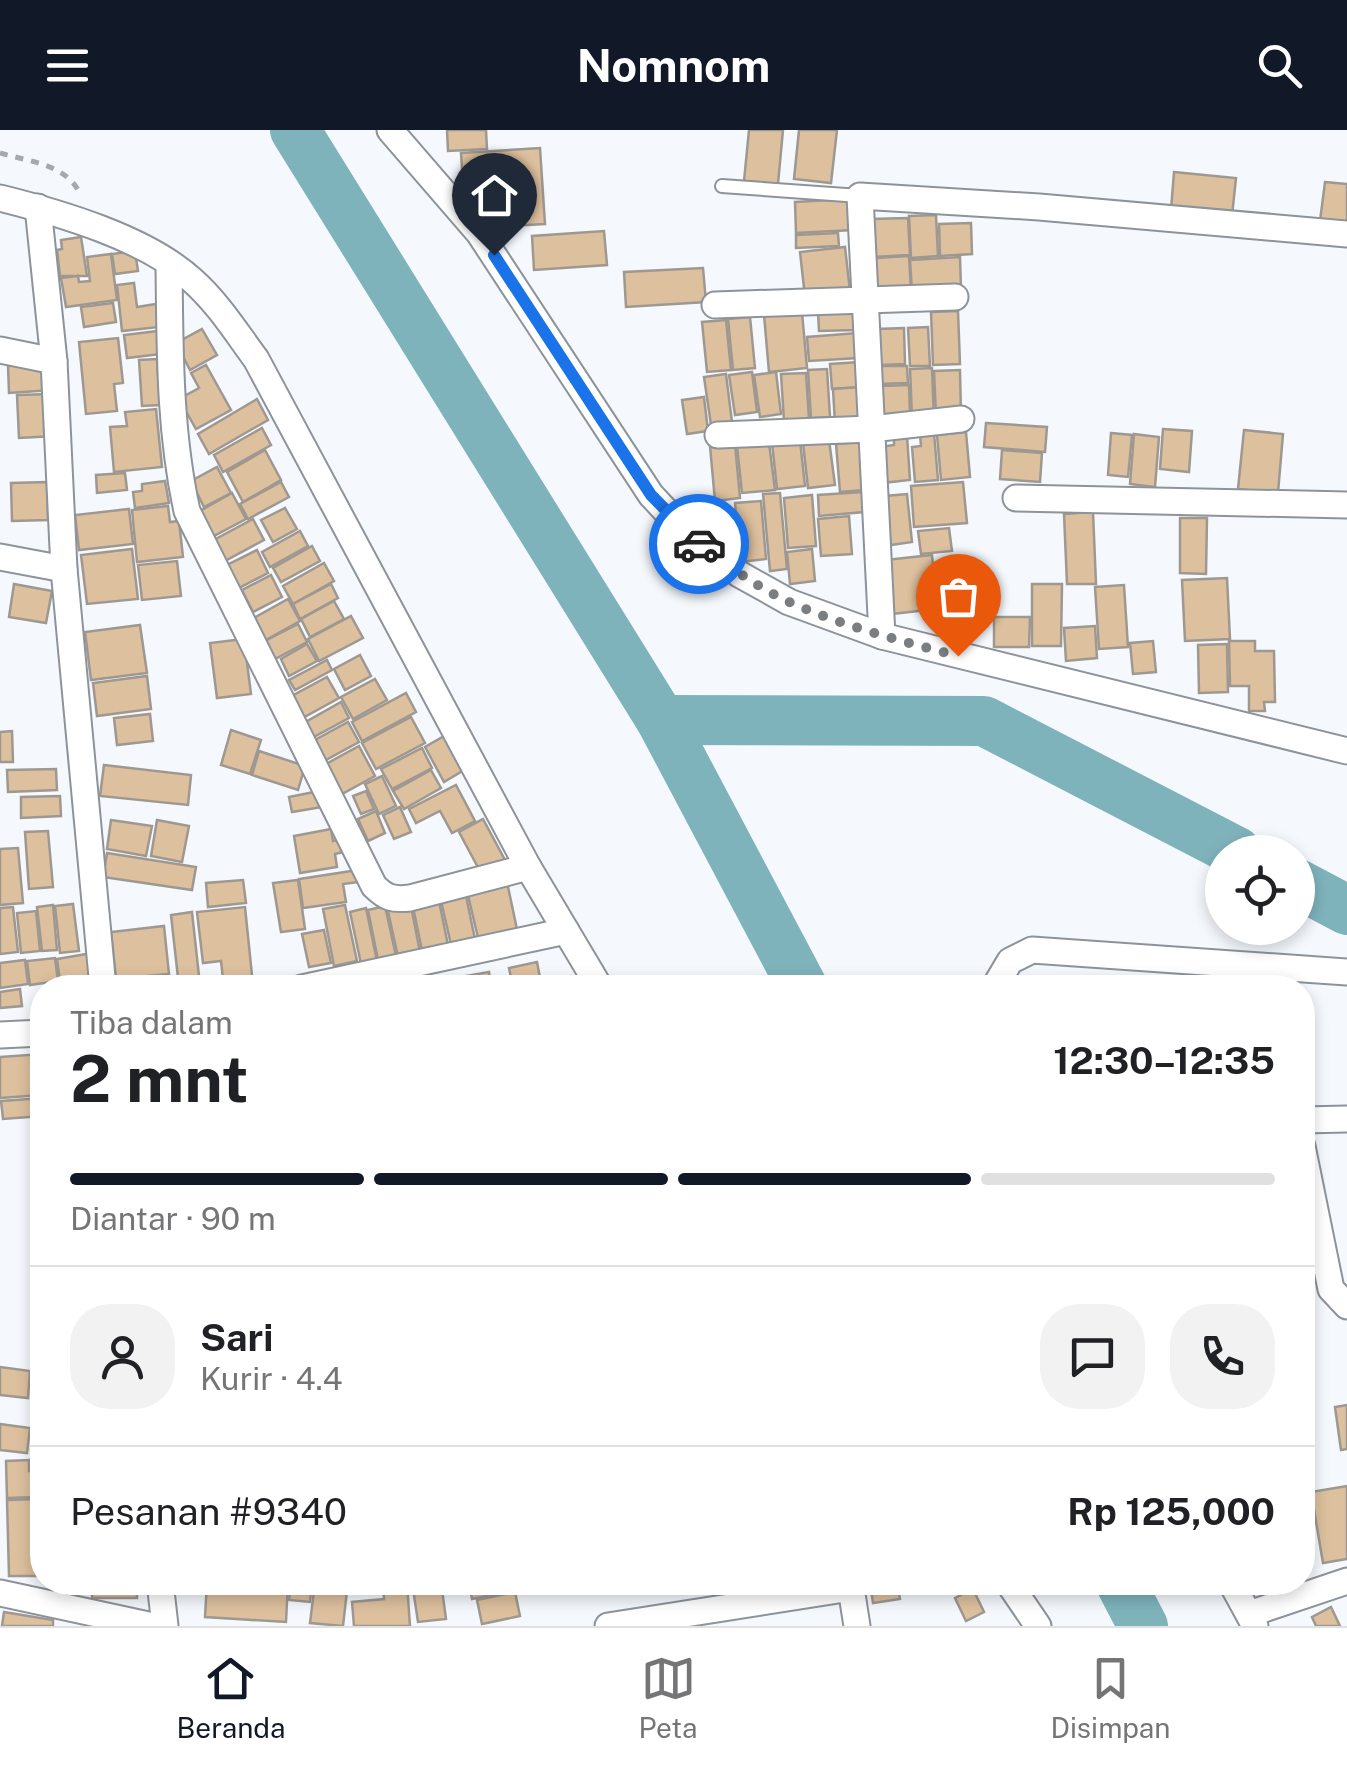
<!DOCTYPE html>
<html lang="id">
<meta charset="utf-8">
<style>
:root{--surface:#fff;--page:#f2f2f2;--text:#202124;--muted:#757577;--line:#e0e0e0;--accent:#111827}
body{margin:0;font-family:"Public Sans",sans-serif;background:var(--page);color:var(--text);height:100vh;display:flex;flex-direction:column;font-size:38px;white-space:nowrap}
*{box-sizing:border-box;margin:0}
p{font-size:32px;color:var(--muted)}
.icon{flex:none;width:55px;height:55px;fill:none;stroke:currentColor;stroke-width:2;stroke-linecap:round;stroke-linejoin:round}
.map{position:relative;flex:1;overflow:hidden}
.sheet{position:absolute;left:30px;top:845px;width:1285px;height:620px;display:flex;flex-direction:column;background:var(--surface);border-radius:40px;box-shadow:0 5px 15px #0003}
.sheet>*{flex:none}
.buttons{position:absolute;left:1205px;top:705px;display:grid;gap:20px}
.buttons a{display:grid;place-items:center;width:110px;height:110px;border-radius:50%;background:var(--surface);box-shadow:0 5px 15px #0003;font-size:50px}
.pin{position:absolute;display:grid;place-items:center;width:85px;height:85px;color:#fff;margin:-102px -42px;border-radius:50% 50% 50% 0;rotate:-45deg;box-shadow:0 0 10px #0007}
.pin .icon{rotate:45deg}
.courier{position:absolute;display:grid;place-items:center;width:100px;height:100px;margin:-50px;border:8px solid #1a73e8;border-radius:50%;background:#fff;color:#222;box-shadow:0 2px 12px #0007}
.summary em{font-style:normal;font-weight:700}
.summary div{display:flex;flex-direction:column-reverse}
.summary{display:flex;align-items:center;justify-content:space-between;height:170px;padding:0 40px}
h1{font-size:65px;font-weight:700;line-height:75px}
.bar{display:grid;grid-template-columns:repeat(4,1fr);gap:15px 10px;align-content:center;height:120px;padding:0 40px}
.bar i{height:12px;border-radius:8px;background:var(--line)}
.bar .active{background:var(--accent)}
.bar p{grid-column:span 4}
.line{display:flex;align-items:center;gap:25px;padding:0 40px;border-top:2px solid var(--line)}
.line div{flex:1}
.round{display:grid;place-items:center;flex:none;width:105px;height:105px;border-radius:40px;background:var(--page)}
header{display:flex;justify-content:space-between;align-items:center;height:130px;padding:0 40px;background:var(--accent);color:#fff;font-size:45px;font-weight:700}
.menu{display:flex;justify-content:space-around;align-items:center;height:140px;border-top:2px solid var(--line);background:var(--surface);font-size:28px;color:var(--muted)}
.menu a{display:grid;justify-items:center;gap:5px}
.menu .active{color:var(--accent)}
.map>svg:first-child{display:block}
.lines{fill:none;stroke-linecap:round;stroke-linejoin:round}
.river{stroke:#7fb3bc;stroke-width:50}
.building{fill:#ddc09e;stroke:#9e9891;stroke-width:2.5}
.service-casing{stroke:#8d939a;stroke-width:16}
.minor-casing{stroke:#8d939a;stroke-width:29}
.path{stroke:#a5a9ad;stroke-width:5;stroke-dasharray:8 8;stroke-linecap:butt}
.service{stroke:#fff;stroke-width:12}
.minor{stroke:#fff;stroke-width:25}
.done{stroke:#7a7e81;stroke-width:10;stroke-dasharray:0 18}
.route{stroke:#1a73e8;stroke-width:12}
</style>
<header><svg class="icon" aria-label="menu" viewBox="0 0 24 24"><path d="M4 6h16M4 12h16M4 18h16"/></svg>Nomnom<svg class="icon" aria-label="search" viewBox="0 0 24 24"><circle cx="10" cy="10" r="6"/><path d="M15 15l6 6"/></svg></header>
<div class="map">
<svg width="1347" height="1496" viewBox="0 0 1347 1496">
<rect width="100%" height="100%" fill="#f5f9fe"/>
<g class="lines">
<g class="river">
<polyline points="295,0 661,590 803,858"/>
<polyline points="661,590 984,591 1237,722"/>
<polyline points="1298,754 1347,780"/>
<polyline points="1120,1452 1143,1496"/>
</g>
</g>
<g class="building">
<polygon points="447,0 486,0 487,19 448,21"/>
<polygon points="749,0 783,0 778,54 744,51"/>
<polygon points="799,0 837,0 831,53 794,49"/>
<polygon points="540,18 545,94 491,97 490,82 465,84 461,23"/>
<polygon points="1174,42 1236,48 1232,86 1171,80"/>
<polygon points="1325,52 1347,54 1347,94 1320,91"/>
<polygon points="851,69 853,100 796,103 795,72"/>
<polygon points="936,85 938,126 911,128 909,86"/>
<polygon points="908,88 910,125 873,127 871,89"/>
<polygon points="971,93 972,124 940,126 939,94"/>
<polygon points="604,101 607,135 534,140 532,106"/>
<polygon points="838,103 839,116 796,118 796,105"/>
<polygon points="81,107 87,146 60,146 57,120 62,119 61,110"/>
<polygon points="845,117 850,161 805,167 800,122"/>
<polygon points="135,121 138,141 115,144 112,124"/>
<polygon points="111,124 117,170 66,177 61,148 78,146 79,152 90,151 87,127"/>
<polygon points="909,126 911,161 876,162 875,128"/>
<polygon points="960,127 961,159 912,161 910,130"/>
<polygon points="703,138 706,172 626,177 624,142"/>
<polygon points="134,153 137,177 156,174 159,197 122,201 117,155"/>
<polygon points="113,173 116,192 84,197 81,177"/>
<polygon points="958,181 960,234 933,235 931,182"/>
<polygon points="802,182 807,238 769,242 764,185"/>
<polygon points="818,182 856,182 857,200 819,201"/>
<polygon points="750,187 755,238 733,240 728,189"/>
<polygon points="726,190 731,240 707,242 702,192"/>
<polygon points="928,197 930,236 910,236 908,198"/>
<polygon points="904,198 905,234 879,235 877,199"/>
<polygon points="202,199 217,225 190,240 176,213"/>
<polygon points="158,201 161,224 127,228 124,205"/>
<polygon points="857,203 858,228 809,231 807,207"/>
<polygon points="118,208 123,253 114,254 117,281 86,284 79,212"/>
<polygon points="157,229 160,275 142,276 139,230"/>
<polygon points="859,232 861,257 832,259 830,234"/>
<polygon points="50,233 52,260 9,263 8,236"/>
<polygon points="206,235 231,280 196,299 179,269 199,258 191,243"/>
<polygon points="878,236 907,236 908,253 879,254"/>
<polygon points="932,238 934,288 912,288 910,239"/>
<polygon points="827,239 830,287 811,288 808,240"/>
<polygon points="960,240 961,285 936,286 934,241"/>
<polygon points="752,242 757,282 735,285 729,245"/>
<polygon points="776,242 781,284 760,287 754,245"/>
<polygon points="806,243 809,289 784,291 781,244"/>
<polygon points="726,244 733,300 712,302 704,247"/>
<polygon points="909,255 910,285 881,285 880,256"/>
<polygon points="860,257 862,292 835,294 833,259"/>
<polygon points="51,264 54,306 19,308 17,265"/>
<polygon points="704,267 708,301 687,304 682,270"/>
<polygon points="257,269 268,290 209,324 198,304"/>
<polygon points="156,279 162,337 114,342 110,297 127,296 125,282"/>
<polygon points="986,293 1047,297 1045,322 984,317"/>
<polygon points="262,298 271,315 223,342 214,325"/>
<polygon points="1163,299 1192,301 1189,342 1160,339"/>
<polygon points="1244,300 1283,304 1278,363 1238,359"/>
<polygon points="966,302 970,347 941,350 937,305"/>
<polygon points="934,303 938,350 915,352 912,317 921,316 920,304"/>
<polygon points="1111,303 1132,305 1128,347 1108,345"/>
<polygon points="1134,304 1159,307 1155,357 1130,354"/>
<polygon points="907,306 910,350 882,353 879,317 894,315 894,307"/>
<polygon points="800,310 805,356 777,359 772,313"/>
<polygon points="829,310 835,355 808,358 803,313"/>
<polygon points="861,312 864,360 840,362 836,314"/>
<polygon points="769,313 775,360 742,363 737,316"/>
<polygon points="735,314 740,368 715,371 710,316"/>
<polygon points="265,320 281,350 243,372 227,342"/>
<polygon points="1002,320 1042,323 1040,352 1000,349"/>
<polygon points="217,337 231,363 204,377 191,351"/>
<polygon points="125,343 127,360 97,363 96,345"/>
<polygon points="165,351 169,373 135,378 133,362 142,361 142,354"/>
<polygon points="47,352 48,390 12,391 11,353"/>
<polygon points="281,352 289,367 248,389 240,374"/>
<polygon points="963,352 967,393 914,397 911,356"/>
<polygon points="863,362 864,382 819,386 818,365"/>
<polygon points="232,363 246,389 212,407 198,382"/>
<polygon points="780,363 787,439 770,441 763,364"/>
<polygon points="907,364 912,412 891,415 885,366"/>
<polygon points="812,365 816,416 788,418 784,368"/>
<polygon points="761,371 766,429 740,432 735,373"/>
<polygon points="168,376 170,392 179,391 183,427 137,432 132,380"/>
<polygon points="285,378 297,399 273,412 261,390"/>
<polygon points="129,379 133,414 79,420 75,385"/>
<polygon points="1093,382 1096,454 1067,454 1064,384"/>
<polygon points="849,386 852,424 821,426 818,389"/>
<polygon points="1180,388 1207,388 1206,444 1180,443"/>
<polygon points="253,389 264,410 223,432 212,411"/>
<polygon points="949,398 952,421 921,424 918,401"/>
<polygon points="300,401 308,416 270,437 262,422"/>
<polygon points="312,416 320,431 281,452 273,438"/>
<polygon points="132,419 138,469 87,474 81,425"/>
<polygon points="812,419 815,451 790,454 787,422"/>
<polygon points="257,420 268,443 237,459 225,436"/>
<polygon points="932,425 937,479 891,484 885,430"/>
<polygon points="177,431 181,466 142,470 138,435"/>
<polygon points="324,433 334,451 293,474 283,456"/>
<polygon points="271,445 282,467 253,482 242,460"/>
<polygon points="1227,448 1230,509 1185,511 1182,450"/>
<polygon points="14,454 52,461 46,493 9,487"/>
<polygon points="331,454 338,468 300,489 293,474"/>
<polygon points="1032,454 1062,454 1061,516 1032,516"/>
<polygon points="1124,455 1128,517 1099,519 1095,457"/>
<polygon points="288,469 300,491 264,511 252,489"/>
<polygon points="334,471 344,489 310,507 301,489"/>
<polygon points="351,486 363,508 319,531 308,509"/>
<polygon points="994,487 1030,487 1029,517 994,517"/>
<polygon points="298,494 307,512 275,529 265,511"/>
<polygon points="140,495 147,543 91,550 85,502"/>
<polygon points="1095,496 1097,528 1066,531 1064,498"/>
<polygon points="244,509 251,564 217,568 210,513"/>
<polygon points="1153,511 1156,542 1133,544 1130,513"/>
<polygon points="1229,511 1255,511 1255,521 1274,521 1275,572 1264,572 1265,581 1249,581 1249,556 1230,556"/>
<polygon points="307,514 317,531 289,546 281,529"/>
<polygon points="1227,514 1228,562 1199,563 1198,515"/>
<polygon points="360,525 371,546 345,560 334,539"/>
<polygon points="327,530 332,540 295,560 289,550"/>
<polygon points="147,546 151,579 97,586 93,553"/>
<polygon points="327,547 339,568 299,590 288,568"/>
<polygon points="375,549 387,570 353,589 341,567"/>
<polygon points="406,563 416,582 362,611 352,592"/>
<polygon points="341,572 349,588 310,609 302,594"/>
<polygon points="150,584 153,611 117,615 114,588"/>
<polygon points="411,587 425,613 376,639 362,613"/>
<polygon points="348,592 359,612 324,631 313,611"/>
<polygon points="231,600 261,610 250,644 221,635"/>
<polygon points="12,601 13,632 0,632 0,602"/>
<polygon points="446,605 464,640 444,652 425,617"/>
<polygon points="359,616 375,646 342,664 326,634"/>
<polygon points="422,618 432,638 392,659 381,639"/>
<polygon points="259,621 305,636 298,660 252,645"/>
<polygon points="104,635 191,645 188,675 100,666"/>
<polygon points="56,639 57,660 8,662 7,640"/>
<polygon points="431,640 441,658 404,679 393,661"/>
<polygon points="382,646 396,676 379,684 365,654"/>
<polygon points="456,655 475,691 452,703 440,681 416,693 409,679"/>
<polygon points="319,661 322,677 292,682 289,667"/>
<polygon points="366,661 374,679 361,684 353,666"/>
<polygon points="60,666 61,686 21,688 21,667"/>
<polygon points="400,677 411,702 394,709 383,685"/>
<polygon points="376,681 385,703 368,711 358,689"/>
<polygon points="483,689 505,730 481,743 459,702"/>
<polygon points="111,690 152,696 146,726 107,719"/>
<polygon points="157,690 189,696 182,732 151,726"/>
<polygon points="331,699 333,711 341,709 343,722 335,724 337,737 300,743 294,706"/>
<polygon points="48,701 53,757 29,759 25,702"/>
<polygon points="18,718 23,773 0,775 0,719"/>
<polygon points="107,723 196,737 192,760 103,747"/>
<polygon points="358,740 359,752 343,754 346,772 303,778 299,749"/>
<polygon points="243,750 246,773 208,777 206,753"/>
<polygon points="298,750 305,799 281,802 273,753"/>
<polygon points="507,752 518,804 479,812 467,761"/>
<polygon points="466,766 476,814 452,819 441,771"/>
<polygon points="439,771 449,820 423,825 413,777"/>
<polygon points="73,774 79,821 60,823 55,776"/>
<polygon points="53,775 57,820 42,821 37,777"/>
<polygon points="345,775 357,831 334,836 323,779"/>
<polygon points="385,776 396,826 378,830 368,780"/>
<polygon points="411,776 420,822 398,827 388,781"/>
<polygon points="13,777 18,822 0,824 0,778"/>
<polygon points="245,777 253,855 224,858 221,831 203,833 197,782"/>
<polygon points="366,778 377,831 361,834 350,782"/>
<polygon points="36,781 40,821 21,823 17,783"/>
<polygon points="192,782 199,846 178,848 171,785"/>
<polygon points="164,796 169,844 116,849 111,802"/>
<polygon points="324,800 331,833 309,837 302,804"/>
<polygon points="92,823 97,855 61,858 57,829"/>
<polygon points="55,828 58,851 30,855 27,831"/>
<polygon points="25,830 28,854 0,858 0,833"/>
<polygon points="537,832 542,858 513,858 509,838"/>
<polygon points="489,842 491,858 468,858 466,846"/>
<polygon points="162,847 163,858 118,858 118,852"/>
<polygon points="20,859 22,876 0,878 0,862"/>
<polygon points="42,924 42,965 0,968 0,927"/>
<polygon points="42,968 42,986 3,989 1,971"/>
<polygon points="0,1237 30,1241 28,1268 0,1265"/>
<polygon points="1347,1275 1347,1319 1341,1320 1335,1277"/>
<polygon points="35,1286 42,1287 42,1320 31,1319"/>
<polygon points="0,1294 30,1298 27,1323 0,1320"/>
<polygon points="29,1330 29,1341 37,1341 38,1367 7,1368 6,1331"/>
<polygon points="1347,1356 1347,1429 1323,1433 1311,1362"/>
<polygon points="39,1369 40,1446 9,1446 7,1370"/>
<rect x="92" y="1452" width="45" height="16"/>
<polygon points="207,1452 288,1452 286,1492 205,1487"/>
<polygon points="291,1452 312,1452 310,1472 289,1470"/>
<polygon points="315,1452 348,1452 343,1496 310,1493"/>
<polygon points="412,1452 441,1452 446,1489 418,1492"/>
<polygon points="469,1452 519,1452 520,1459 472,1469"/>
<polygon points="897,1452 900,1469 873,1473 870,1453"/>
<polygon points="407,1453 410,1496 354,1496 352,1472 384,1469 383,1455"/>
<polygon points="973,1459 984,1482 966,1491 955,1468"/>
<polygon points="515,1462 520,1486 482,1494 477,1470"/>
<polygon points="1331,1477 1340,1496 1316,1496 1312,1487"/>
<polygon points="4,1482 53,1490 53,1496 2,1496"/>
</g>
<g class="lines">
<g class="service-casing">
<polyline id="service" points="722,56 860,66"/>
</g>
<g class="minor-casing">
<g id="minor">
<polyline points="390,0 479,103 651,365 694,411 739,444 789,472 882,506 1347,621"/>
<path d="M0,68C60,83 146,108 192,150C218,173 236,202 256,229L528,737L600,858"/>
<polyline points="38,77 54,231 64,439 103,858"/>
<path d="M169,134C170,217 169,299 187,381L374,756C386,768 393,770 410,768L528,737"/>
<polyline points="715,175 955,167"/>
<polyline points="0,220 54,231"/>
<polyline points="718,305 871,299 961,289"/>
<polyline points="1016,368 1347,375"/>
<polyline points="0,427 64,439"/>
<polyline points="882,506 860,66 1039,77 1347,104"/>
<polyline points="302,858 566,801"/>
<polyline points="994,858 1010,831 1032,820 1347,842"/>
<polyline points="0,905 42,903"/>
<polyline points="1302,990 1347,989"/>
<polyline points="1302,1016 1331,1159 1347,1176"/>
<polyline points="160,1452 165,1496"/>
<polyline points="1008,1452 1038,1496"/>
<polyline points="1231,1452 1255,1496"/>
<polyline points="0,1463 153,1496"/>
<polyline points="1249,1484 1347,1451"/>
<polyline points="608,1496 851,1458 857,1496"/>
</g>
</g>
<path class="path" d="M0,23C30,32 68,34 81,66"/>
<use href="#service" class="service"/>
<use href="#minor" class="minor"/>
</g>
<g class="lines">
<path class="done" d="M699,414C727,435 757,457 789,472C843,496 901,511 958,526"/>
<polyline class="route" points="494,125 651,365 699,414"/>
</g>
</svg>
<div class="buttons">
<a><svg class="icon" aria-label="locate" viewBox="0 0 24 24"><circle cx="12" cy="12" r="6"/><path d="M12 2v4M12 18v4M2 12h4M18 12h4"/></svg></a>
</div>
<div class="pin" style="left:958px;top:526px;background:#ea580c"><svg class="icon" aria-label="bag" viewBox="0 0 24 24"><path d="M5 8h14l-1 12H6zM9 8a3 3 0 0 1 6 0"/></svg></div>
<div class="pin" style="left:494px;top:125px;background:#1f2937"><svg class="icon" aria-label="home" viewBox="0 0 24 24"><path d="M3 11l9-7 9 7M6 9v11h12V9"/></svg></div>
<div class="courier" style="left:699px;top:414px"><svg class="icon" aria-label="car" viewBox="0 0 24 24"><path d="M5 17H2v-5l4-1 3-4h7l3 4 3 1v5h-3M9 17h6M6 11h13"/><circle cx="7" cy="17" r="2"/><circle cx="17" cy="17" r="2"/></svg></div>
<section class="sheet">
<div class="summary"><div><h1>2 mnt</h1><p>Tiba dalam</p></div><em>12:30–12:35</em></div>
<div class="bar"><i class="active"></i><i class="active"></i><i class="active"></i><i></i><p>Diantar · 90 m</p></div>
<div class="line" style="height:180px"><a class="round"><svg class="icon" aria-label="person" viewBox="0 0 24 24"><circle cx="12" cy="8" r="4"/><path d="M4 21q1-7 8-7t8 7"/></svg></a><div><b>Sari</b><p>Kurir · 4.4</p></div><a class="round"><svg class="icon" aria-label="chat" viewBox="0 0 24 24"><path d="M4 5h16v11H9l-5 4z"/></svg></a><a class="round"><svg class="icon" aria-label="phone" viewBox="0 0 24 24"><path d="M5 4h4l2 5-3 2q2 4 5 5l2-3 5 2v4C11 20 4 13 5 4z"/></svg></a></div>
<div class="line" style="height:130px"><div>Pesanan #9340</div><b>Rp 125,000</b></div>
</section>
</div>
<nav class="menu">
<a class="active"><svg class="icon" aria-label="home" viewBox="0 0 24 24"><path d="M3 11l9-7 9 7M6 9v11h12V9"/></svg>Beranda</a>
<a><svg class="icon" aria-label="map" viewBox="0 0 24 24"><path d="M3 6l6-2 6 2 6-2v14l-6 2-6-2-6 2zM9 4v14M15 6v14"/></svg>Peta</a>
<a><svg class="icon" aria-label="saved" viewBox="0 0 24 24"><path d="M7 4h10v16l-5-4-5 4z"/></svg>Disimpan</a>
</nav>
